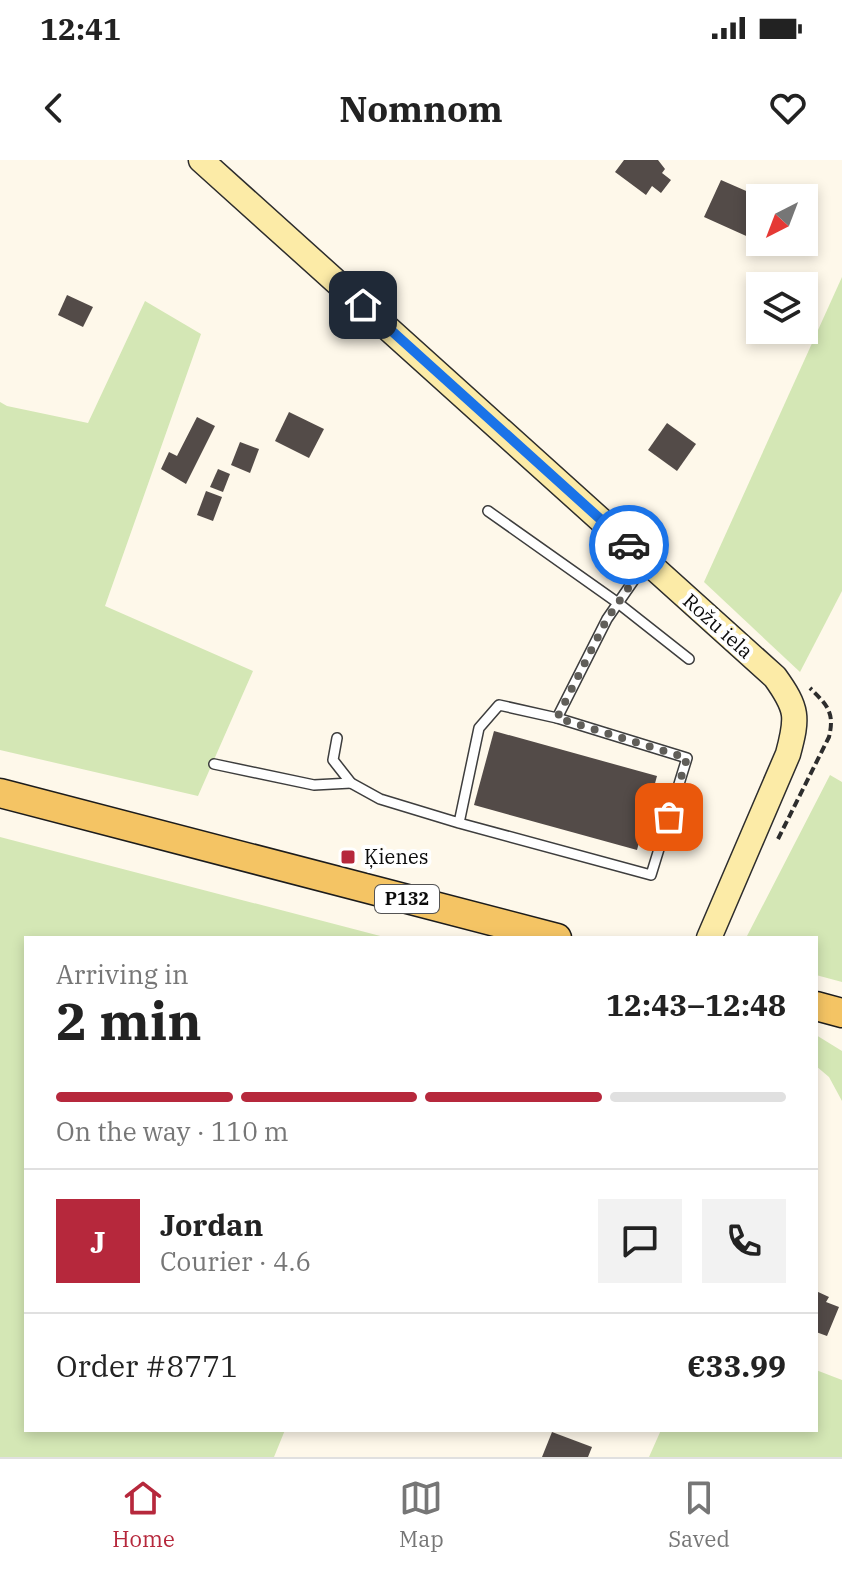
<!DOCTYPE html>
<meta charset="utf-8">
<style>
:root{--surface:#fff;--page:#f2f2f2;--text:#222;--muted:#767676;--line:#e0e0e0;--accent:#b6283c}
body{margin:0;font-family:"IBM Plex Serif",serif;background:var(--page);color:var(--text);height:100vh;display:flex;flex-direction:column;font-size:30px;white-space:nowrap}
*{box-sizing:border-box;margin:0}
p{font-size:26px;color:var(--muted)}
.icon{flex:none;width:44px;height:44px;fill:none;stroke:currentColor;stroke-width:2;stroke-linecap:round;stroke-linejoin:round}
.map{position:relative;flex:1;overflow:hidden}
.details{position:absolute;left:24px;top:776px;width:794px;height:496px;display:flex;flex-direction:column;background:var(--surface);border-radius:0px;box-shadow:0 4px 12px #0003}
.details>*{flex:none}
.needle{width:52px;rotate:222deg}
.tools{position:absolute;left:746px;top:24px;display:grid;gap:16px}
.tools a{display:grid;place-items:center;width:72px;height:72px;border-radius:0px;background:var(--surface);box-shadow:0 4px 12px #0003;font-size:40px}
.pin{position:absolute;display:grid;place-items:center;width:68px;height:68px;color:#fff;margin:-34px;border-radius:16px;box-shadow:0 4px 12px #0006}
.courier{position:absolute;display:grid;place-items:center;width:80px;height:80px;margin:-40px;border:6px solid #1a73e8;border-radius:50%;background:#fff;color:#222;box-shadow:0 2px 10px #0007}
.overview em{font-style:normal;font-weight:700}
.overview div{display:flex;flex-direction:column-reverse}
.overview{display:flex;align-items:center;justify-content:space-between;height:136px;padding:0 32px}
h1{font-size:52px;font-weight:700;line-height:60px}
.bar{display:grid;grid-template-columns:repeat(4,1fr);gap:12px 8px;align-content:center;height:96px;padding:0 32px}
.bar i{height:10px;border-radius:6px;background:var(--line)}
.bar .active{background:var(--accent)}
.bar p{grid-column:span 4}
.line{display:flex;align-items:center;gap:20px;padding:0 32px;border-top:2px solid var(--line)}
.line div{flex:1}
.round{display:grid;place-items:center;flex:none;width:84px;height:84px;border-radius:0px;background:var(--page)}
.status{display:flex;justify-content:space-between;align-items:center;height:56px;padding:0 40px;background:var(--surface);direction:ltr}
.status svg{height:22px;fill:currentColor}
header{display:flex;justify-content:space-between;align-items:center;height:104px;padding:0 32px;background:var(--surface);font-size:36px;font-weight:700}
.menu{display:flex;justify-content:space-around;align-items:center;height:112px;border-top:2px solid var(--line);background:var(--surface);font-size:22px;color:var(--muted)}
.menu a{display:grid;justify-items:center;gap:4px}
.menu .active{color:var(--accent)}
.map>svg:first-child{display:block}
.green{fill:#d4e7b5}
.building{fill:#534b48}
.lines{fill:none;stroke-linecap:round;stroke-linejoin:round}
.lane-casing{stroke:#3e3e3e;stroke-width:12}
.secondary-casing{stroke:#2d2d2d;stroke-width:27}
.primary-casing{stroke:#1c1c1c;stroke-width:31}
.path{stroke:#2d2d2d;stroke-width:4;stroke-dasharray:8 4;stroke-linecap:butt}
.lane{stroke:#fff;stroke-width:9}
.secondary{stroke:#fceba7;stroke-width:24}
.primary{stroke:#f4c464;stroke-width:28}
.done{stroke:#605e59;stroke-width:8;stroke-dasharray:0 14.4}
.route{stroke:#1a73e8;stroke-width:10}
.poi-dot{fill:#b6283c;stroke:#fff;stroke-width:3}
.labels{text-anchor:middle;stroke-width:8;stroke-linejoin:round;paint-order:stroke}
.shield{fill:#fff;stroke:#545454;stroke-width:2}
.shield-label{font-size:18px;font-weight:bold;fill:#0b0b0b}
.street-label{font-size:20px;fill:#0b0b0b;stroke:#fff}
.poi-label{font-size:20px;fill:#0b0b0b;stroke:#fff;text-anchor:start}
</style>
<div class="status"><b>12:41</b><svg viewBox="0 0 49 12"><path d="M0 12V9h3v3zM5 12V6h3v6zM10 12V3h3v9zM15 12V0h3v12zM26 1h20v11H26zM47 4h2v5h-2z"/></svg></div>
<header><svg class="icon" aria-label="back" viewBox="0 0 24 24"><path d="M15 5l-7 7 7 7"/></svg>Nomnom<svg class="icon" aria-label="heart" viewBox="0 0 24 24"><path d="M12 20l-8-8c-3-5 5-10 8-4 3-6 11-1 8 4z"/></svg></header>
<div class="map">
<svg width="842" height="1297" viewBox="0 0 842 1297">
<rect width="100%" height="100%" fill="#fef8ea"/>
<g class="green">
<polygon points="842,117 842,431 800,512 704,422"/>
<polygon points="145,141 201,174 105,446 253,511 198,636 0,590 0,242 7,246 88,263"/>
<polygon points="830,615 842,622 842,822 816,815 816,778 749,778 747,776"/>
<polygon points="0,677 388,778 26,778 26,1270 285,1270 274,1297 0,1297"/>
<polygon points="816,875 842,891 842,941 829,917 816,906"/>
<polygon points="816,1210 842,1220 842,1297 649,1297 661,1270 816,1270"/>
</g>
<g class="building">
<polygon points="624,0 658,0 665,9 662,13 671,20 661,33 652,26 646,35 615,12"/>
<polygon points="721,20 760,37 760,82 768,82 766,85 704,57"/>
<polygon points="67,135 93,147 83,167 58,155"/>
<polygon points="289,252 324,269 309,298 275,281"/>
<polygon points="197,257 215,266 186,324 161,309 169,292 177,296"/>
<polygon points="667,263 696,284 677,311 648,290"/>
<polygon points="240,282 259,289 250,313 231,305"/>
<polygon points="218,309 230,314 223,332 210,327"/>
<polygon points="206,331 222,337 213,361 197,355"/>
<polygon points="494,571 657,616 637,690 474,645"/>
<polygon points="816,1131 829,1137 826,1142 839,1147 827,1176 816,1172"/>
<polygon points="552,1272 592,1287 588,1297 542,1297"/>
</g>
<g class="lines">
<g class="lane-casing">
<g id="lane">
<polyline points="488,351 618,443 689,499"/>
<polyline points="557,558 607,459 645,404"/>
<polyline points="337,578 333,600 351,623 380,639 459,663 651,715 687,598 557,558 499,545 479,568 459,663"/>
<polyline points="214,604 314,625 351,623"/>
</g>
</g>
<g class="secondary-casing">
<path id="secondary" d="M201,0L775,517C798,549 798,557 788,594L709,778"/>
</g>
<g class="primary-casing">
<g id="primary">
<polyline points="0,633 557,778"/>
<polyline points="816,846 842,853"/>
</g>
</g>
<path class="path" d="M778,679L829,577C835,552 827,545 810,528"/>
<use href="#lane" class="lane"/>
<use href="#secondary" class="secondary"/>
<use href="#primary" class="primary"/>
</g>
<g class="lines">
<polyline class="done" points="629,385 647,401 607,459 557,558 687,598 669,657"/>
<polyline class="route" points="363,145 629,385"/>
</g>
<rect class="poi-dot" x="340" y="689" width="16" height="16" rx="4"/>
<g class="labels">
<rect class="shield" x="375" y="725" width="64" height="28" rx="6"/>
<g class="shield-label">
<text x="407" y="745">P132</text>
</g>
<g class="street-label">
<text transform="translate(718 466) rotate(42)" y="7">Rožu iela</text>
</g>
<g class="poi-label">
<text x="364" y="704">Ķienes</text>
</g>
</g>
</svg>
<div class="tools">
<a><svg class="needle" viewBox="-14 -14 28 28"><path d="M0-13l5 13h-10z" fill="#e53935"/><path d="M0 13l5-13h-10z" fill="#767676"/></svg></a>
<a><svg class="icon" aria-label="layers" viewBox="0 0 24 24"><path d="M12 4l9 5-9 5-9-5zM3 14l9 5 9-5"/></svg></a>
</div>
<div class="pin" style="left:669px;top:657px;background:#ea580c"><svg class="icon" aria-label="bag" viewBox="0 0 24 24"><path d="M5 8h14l-1 12H6zM9 8a3 3 0 0 1 6 0"/></svg></div>
<div class="pin" style="left:363px;top:145px;background:#1f2937"><svg class="icon" aria-label="home" viewBox="0 0 24 24"><path d="M3 11l9-7 9 7M6 9v11h12V9"/></svg></div>
<div class="courier" style="left:629px;top:385px"><svg class="icon" aria-label="car" viewBox="0 0 24 24"><path d="M5 17H2v-5l4-1 3-4h7l3 4 3 1v5h-3M9 17h6M6 11h13"/><circle cx="7" cy="17" r="2"/><circle cx="17" cy="17" r="2"/></svg></div>
<section class="details">
<div class="overview"><div><h1>2 min</h1><p>Arriving in</p></div><em>12:43–12:48</em></div>
<div class="bar"><i class="active"></i><i class="active"></i><i class="active"></i><i></i><p>On the way · 110 m</p></div>
<div class="line" style="height:144px"><b class="round" style="background:var(--accent);color:#fff">J</b><div><b>Jordan</b><p>Courier · 4.6</p></div><a class="round"><svg class="icon" aria-label="chat" viewBox="0 0 24 24"><path d="M4 5h16v11H9l-5 4z"/></svg></a><a class="round"><svg class="icon" aria-label="phone" viewBox="0 0 24 24"><path d="M5 4h4l2 5-3 2q2 4 5 5l2-3 5 2v4C11 20 4 13 5 4z"/></svg></a></div>
<div class="line" style="height:104px"><div>Order #8771</div><b>€33.99</b></div>
</section>
</div>
<nav class="menu">
<a class="active"><svg class="icon" aria-label="home" viewBox="0 0 24 24"><path d="M3 11l9-7 9 7M6 9v11h12V9"/></svg>Home</a>
<a><svg class="icon" aria-label="map" viewBox="0 0 24 24"><path d="M3 6l6-2 6 2 6-2v14l-6 2-6-2-6 2zM9 4v14M15 6v14"/></svg>Map</a>
<a><svg class="icon" aria-label="saved" viewBox="0 0 24 24"><path d="M7 4h10v16l-5-4-5 4z"/></svg>Saved</a>
</nav>
